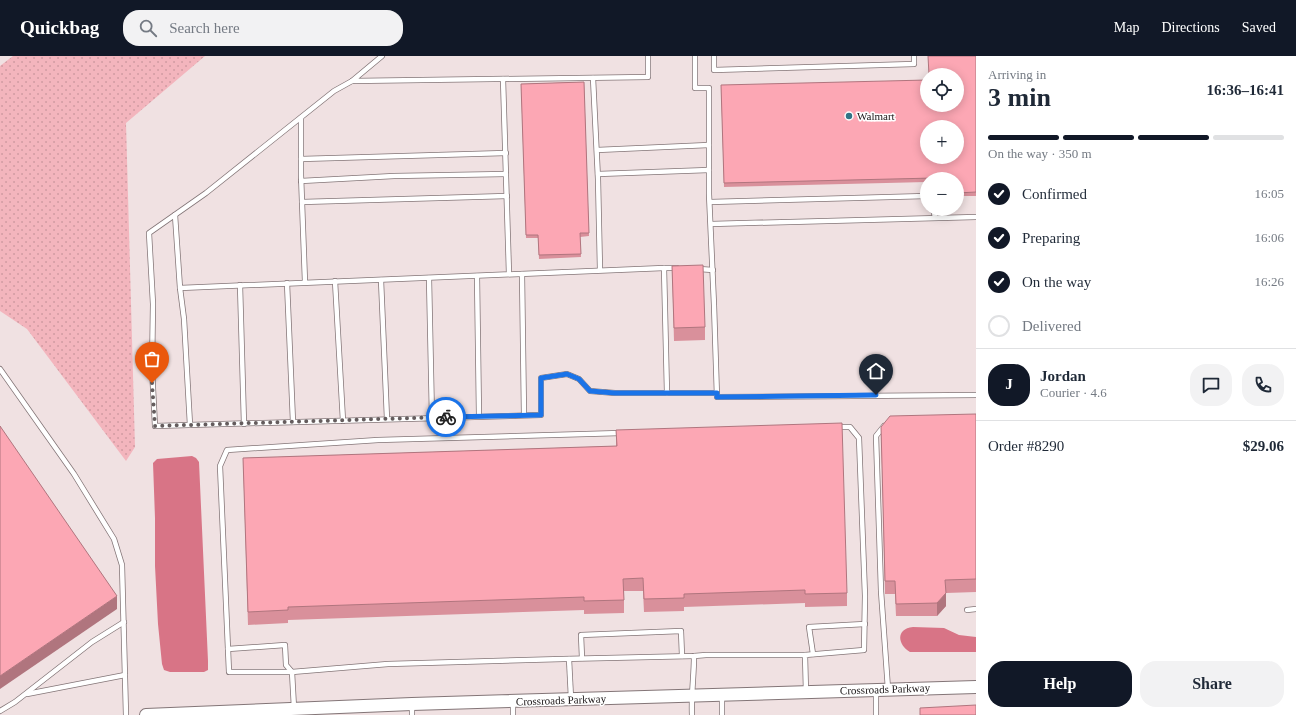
<!DOCTYPE html>
<meta charset="utf-8">
<style>
:root{--surface:#fff;--page:#f2f2f3;--text:#1f2937;--muted:#747a83;--line:#e0e1e3;--accent:#111827}
body{margin:0;font-family:"Times New Roman",serif;background:var(--page);color:var(--text);height:100vh;display:flex;flex-direction:column;font-size:15px;white-space:nowrap}
*{box-sizing:border-box;margin:0}
p{font-size:13px;color:var(--muted)}
.icon{flex:none;width:22px;height:22px;fill:none;stroke:currentColor;stroke-width:2;stroke-linecap:round;stroke-linejoin:round}
.map{position:relative;flex:1;overflow:hidden}
.panel{display:flex;flex-direction:column;background:var(--surface);width:320px}
.panel>*{flex:none}
.tools{position:absolute;left:920px;top:12px;display:grid;gap:8px}
.tools a{display:grid;place-items:center;width:44px;height:44px;border-radius:50%;background:var(--surface);box-shadow:0 2px 10px #0003;font-size:20px}
.pin{position:absolute;display:grid;place-items:center;width:34px;height:34px;color:#fff;margin:-41px -17px;border-radius:50% 50% 50% 0;rotate:-45deg;box-shadow:0 0 4px #0007}
.pin .icon{rotate:45deg}
.courier{position:absolute;display:grid;place-items:center;width:40px;height:40px;margin:-20px;border:3px solid #1a73e8;border-radius:50%;background:#fff;color:#222;box-shadow:0 1px 5px #0007}
.overview em{font-style:normal;font-weight:600}
.overview div{display:flex;flex-direction:column-reverse}
.overview{display:flex;align-items:center;justify-content:space-between;height:68px;padding:0 12px}
h1{font-size:26px;font-weight:600;line-height:30px}
.bar{display:grid;grid-template-columns:repeat(4,1fr);gap:6px 4px;align-content:center;height:48px;padding:0 12px}
.bar i{height:5px;border-radius:3px;background:var(--line)}
.bar .active{background:var(--accent)}
.bar p{grid-column:span 4}
.line{display:flex;align-items:center;gap:10px;padding:0 12px;border-top:1px solid var(--line)}
.line div{flex:1}
.round{display:grid;place-items:center;flex:none;width:42px;height:42px;border-radius:16px;background:var(--page)}
ol{padding:0 12px;list-style:none}
li{display:flex;align-items:center;gap:12px;height:44px}
li p{margin-inline-start:auto}
li .icon{padding:4px;border-radius:50%;background:var(--accent);color:#fff;stroke-width:4}
li:last-child{color:var(--muted)}
li i{width:22px;height:22px;border:2px solid var(--line);border-radius:50%}
.cta{display:flex;gap:8px;margin-top:auto;padding:8px 12px}
.cta a{flex:1;height:46px;border-radius:16px;background:var(--accent);color:#fff;font-size:16px;font-weight:600;line-height:46px;text-align:center}
.cta a+a{background:var(--page);color:var(--text)}
header{display:flex;align-items:center;gap:24px;box-sizing:border-box;height:56px;padding:0 20px;background:var(--accent);color:#fff}
header strong{font-size:19px}
nav{display:flex;gap:22px;margin-inline-start:auto;font-size:14px}
.search{width:280px;height:36px;background:var(--page);display:flex;align-items:center;gap:10px;box-sizing:border-box;padding:0 14px;border-radius:16px;color:var(--muted);font-size:15px}
main{display:flex;flex:1;min-height:0}
.map>svg:first-child{display:block}
.grass{fill:url(#grass-dots)}
.water{fill:#d87486}
.lines{fill:none;stroke-linecap:round;stroke-linejoin:round}
.service-casing{stroke:#837577;stroke-width:6}
.tertiary-casing{stroke:#837577;stroke-width:14}
.service{stroke:#fff;stroke-width:4.5}
.tertiary{stroke:#fff;stroke-width:12}
.wall{fill:#d9909b}
.shaded-wall{fill:#b0757e}
.building{fill:#fca7b4;stroke:#b0757e;fill-rule:evenodd}
.done{stroke:#645c5d;stroke-width:4;stroke-dasharray:0 7.2}
.route{stroke:#1a73e8;stroke-width:5}
.poi-dot{fill:#327486;stroke:#fff;stroke-width:1.5}
.labels{text-anchor:middle;stroke-width:3;stroke-linejoin:round;paint-order:stroke}
.poi-label{font-size:11px;fill:#191415;stroke:#fff;text-anchor:start}
.street-label{font-size:11px;fill:#191415;stroke:#fff}
</style>
<header>
<strong>Quickbag</strong>
<div class="search"><svg class="icon" aria-label="search" viewBox="0 0 24 24"><circle cx="10" cy="10" r="6"/><path d="M15 15l6 6"/></svg>Search here</div>
<nav><a>Map</a><a>Directions</a><a>Saved</a></nav>
</header>
<main>
<div class="map">
<svg width="976" height="659" viewBox="0 0 976 659">
<defs>
<pattern id="grass-dots" width="8" height="8" patternUnits="userSpaceOnUse"><rect width="8" height="8" fill="#f3b5bd"/><path d="M2 2h.1M6 6h.1" fill="none" stroke="#d09ba2" stroke-width="1.8" stroke-linecap="round"/></pattern>
</defs>
<rect width="100%" height="100%" fill="#f0e1e2"/>
<polygon class="grass" points="13,0 205,0 126,67 135,391 126,405 27,273 0,255 0,10"/>
<g class="water">
<polygon points="192,400 196,402 199,406 208,605 208,614 204,616 170,616 164,614 162,608 158,568 155,510 155,462 153,407 157,403"/>
<path d="M913,571L944,572L959,579L976,581V596H910C898,589 895,573 913,571Z"/>
</g>
<g class="lines">
<g class="service-casing">
<g id="service">
<polyline points="382,0 352,25 648,21 648,0"/>
<polyline points="695,0 695,32 709,32 709,138 714,249 717,341 976,339"/>
<polyline points="714,0 714,14 914,8 914,0"/>
<polyline points="593,22 598,123 600,214"/>
<polyline points="503,23 509,218"/>
<polyline points="352,25 334,35 206,137 149,177 153,248 152,313 155,370 541,359 541,322 567,318 579,323 590,335 615,337 717,337"/>
<polyline points="301,62 301,119 305,226"/>
<polyline points="597,94 709,89"/>
<polyline points="301,103 506,97"/>
<polyline points="598,118 709,114"/>
<polyline points="301,125 394,120 506,118"/>
<polyline points="302,146 507,140"/>
<polyline points="710,146 927,140"/>
<polyline points="933,153 935,161"/>
<polyline points="175,159 180,232 664,212"/>
<polyline points="711,168 976,161"/>
<polyline points="699,213 713,214"/>
<polyline points="522,218 524,359"/>
<polyline points="477,220 479,360"/>
<polyline points="429,222 432,362"/>
<polyline points="381,224 387,363"/>
<polyline points="335,225 343,365"/>
<polyline points="287,227 293,366"/>
<polyline points="240,229 244,368"/>
<polyline points="180,232 184,263 190,369"/>
<polyline points="0,313 74,418 114,483 122,509 126,659"/>
<polyline points="667,337 664,212 677,212"/>
<polyline points="884,370 876,380 881,535 888,633"/>
<polyline points="967,554 976,553"/>
<polyline points="228,593 285,589 286,609 292,616 388,608 563,603 694,600 706,599 805,599"/>
<polyline points="813,598 809,571 865,568"/>
<polyline points="582,602 581,579 681,575 682,600"/>
<polyline points="569,603 571,642"/>
<polyline points="806,636 805,599 864,594 865,540 859,382 850,371 837,371"/>
<polyline points="27,638 125,619"/>
<polyline points="722,639 722,659"/>
<polyline points="513,645 513,659"/>
<polyline points="412,648 412,659"/>
<polyline points="294,652 292,616 229,616 220,410 227,394 378,384 621,377"/>
<polyline points="0,655 15,646 92,586 124,566"/>
<path d="M692,659C691,639 694,620 694,600"/>
<polyline points="876,659 876,635"/>
</g>
</g>
<g class="tertiary-casing">
<polyline id="tertiary" points="146,659 412,648 976,631"/>
</g>
<use href="#service" class="service"/>
<use href="#tertiary" class="tertiary"/>
</g>
<g class="wall">
<polygon points="976,0 976,140 957,140 957,123 927,123 927,126 724,131 721,29 927,49"/>
<polygon points="584,26 589,180 580,181 581,201 539,203 538,182 526,182 521,28"/>
<polygon points="672,210 705,271 705,284 674,285"/>
<polygon points="976,358 976,536 946,537 946,550 937,560 896,560 895,538 885,538 881,371"/>
<polygon points="616,374 847,537 847,550 805,551 805,547 684,551 684,555 644,556 643,535 624,535 624,557 584,558 584,554 288,564 288,567 248,569 243,402 616,390"/>
</g>
<g class="shaded-wall">
<polygon points="946,537 946,550 937,560 937,547"/>
<polygon points="117,540 117,553 0,633 0,620"/>
</g>
<g class="building">
<path d="M928,0H976V136L957,137V123H934V122L724,127L721,29L927,24V49H957V19H929ZM927,71H957V101H927Z"/>
<polygon points="584,26 589,177 580,177 581,198 539,199 538,179 526,179 521,28"/>
<polygon points="703,209 705,271 674,272 672,210"/>
<polygon points="976,358 976,523 945,524 946,537 937,547 896,548 895,525 885,525 881,371 890,360"/>
<polygon points="842,367 847,537 805,538 805,534 684,538 684,542 644,543 643,522 623,523 624,544 584,545 584,541 288,551 288,554 248,556 243,402 617,390 616,374"/>
<polygon points="0,370 117,540 0,620"/>
<polygon points="976,649 976,659 920,659 920,652"/>
</g>
<g class="lines">
<polyline class="done" points="152,327 155,370 446,361"/>
<polyline class="route" points="446,361 541,359 541,322 567,318 579,323 590,335 615,337 717,337 717,341 876,339"/>
</g>
<circle class="poi-dot" cx="849" cy="60" r="4"/>
<g class="labels">
<g class="poi-label">
<text x="857" y="64">Walmart</text>
</g>
<g class="street-label">
<text transform="translate(885 633) rotate(-2)" y="4">Crossroads Parkway</text>
<text transform="translate(561 644) rotate(-2)" y="4">Crossroads Parkway</text>
</g>
</g>
</svg>
<div class="tools">
<a><svg class="icon" aria-label="locate" viewBox="0 0 24 24"><circle cx="12" cy="12" r="6"/><path d="M12 2v4M12 18v4M2 12h4M18 12h4"/></svg></a>
<a>+</a>
<a>−</a>
</div>
<div class="pin" style="left:152px;top:327px;background:#ea580c"><svg class="icon" aria-label="bag" viewBox="0 0 24 24"><path d="M5 8h14l-1 12H6zM9 8a3 3 0 0 1 6 0"/></svg></div>
<div class="pin" style="left:876px;top:339px;background:#1f2937"><svg class="icon" aria-label="home" viewBox="0 0 24 24"><path d="M3 11l9-7 9 7M6 9v11h12V9"/></svg></div>
<div class="courier" style="left:446px;top:361px"><svg class="icon" aria-label="bike" viewBox="0 0 24 24"><circle cx="6" cy="16" r="4"/><circle cx="18" cy="16" r="4"/><path d="M6 16l4-8h5l3 8M10 8l3 8H6M13 5h3"/></svg></div>
</div>
<section class="panel">
<div class="overview"><div><h1>3 min</h1><p>Arriving in</p></div><em>16:36–16:41</em></div>
<div class="bar"><i class="active"></i><i class="active"></i><i class="active"></i><i></i><p>On the way · 350 m</p></div>
<ol>
<li><svg class="icon" aria-label="check" viewBox="0 0 24 24"><path d="M5 12l5 5 9-10"/></svg>Confirmed<p>16:05</p></li>
<li><svg class="icon" aria-label="check" viewBox="0 0 24 24"><path d="M5 12l5 5 9-10"/></svg>Preparing<p>16:06</p></li>
<li><svg class="icon" aria-label="check" viewBox="0 0 24 24"><path d="M5 12l5 5 9-10"/></svg>On the way<p>16:26</p></li>
<li><i></i>Delivered</li>
</ol>
<div class="line" style="height:72px"><b class="round" style="background:var(--accent);color:#fff">J</b><div><b>Jordan</b><p>Courier · 4.6</p></div><a class="round"><svg class="icon" aria-label="chat" viewBox="0 0 24 24"><path d="M4 5h16v11H9l-5 4z"/></svg></a><a class="round"><svg class="icon" aria-label="phone" viewBox="0 0 24 24"><path d="M5 4h4l2 5-3 2q2 4 5 5l2-3 5 2v4C11 20 4 13 5 4z"/></svg></a></div>
<div class="line" style="height:52px"><div>Order #8290</div><b>$29.06</b></div>
<div class="cta"><a>Help</a><a>Share</a></div>
</section>
</main>
